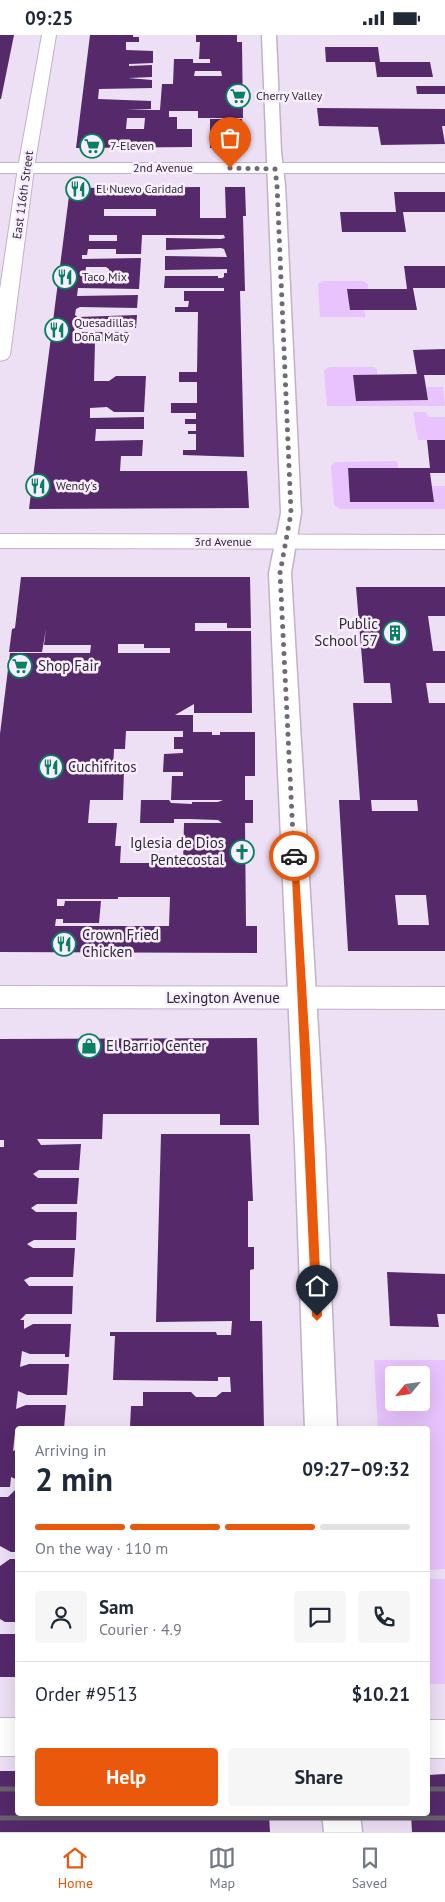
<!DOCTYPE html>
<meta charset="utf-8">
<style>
:root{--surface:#fff;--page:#f6f6f7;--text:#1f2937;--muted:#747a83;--line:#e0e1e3;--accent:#ea580c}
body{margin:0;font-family:"PT Sans",sans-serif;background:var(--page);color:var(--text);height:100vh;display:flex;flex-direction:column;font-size:19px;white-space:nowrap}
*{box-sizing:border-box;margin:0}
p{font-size:16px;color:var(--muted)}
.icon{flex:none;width:28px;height:28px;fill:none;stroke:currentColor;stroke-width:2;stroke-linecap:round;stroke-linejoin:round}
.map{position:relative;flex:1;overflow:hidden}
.details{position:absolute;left:15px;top:1391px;width:415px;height:390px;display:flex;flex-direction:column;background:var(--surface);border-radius:5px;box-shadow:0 5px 20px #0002}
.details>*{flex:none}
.needle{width:32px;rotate:241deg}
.fabs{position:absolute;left:385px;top:1331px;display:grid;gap:10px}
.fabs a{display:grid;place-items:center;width:45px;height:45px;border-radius:5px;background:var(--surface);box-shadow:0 5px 20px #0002;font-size:25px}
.pin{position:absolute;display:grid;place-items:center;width:42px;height:42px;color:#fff;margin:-51px -21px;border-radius:50% 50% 50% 0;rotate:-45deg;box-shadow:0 0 5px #0007}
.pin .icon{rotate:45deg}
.courier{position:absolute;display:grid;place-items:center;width:50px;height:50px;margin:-25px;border:4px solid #ea580c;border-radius:50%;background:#fff;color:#222;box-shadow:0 1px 6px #0007}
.overview em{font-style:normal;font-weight:700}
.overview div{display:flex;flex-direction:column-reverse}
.overview{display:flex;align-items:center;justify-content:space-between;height:85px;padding:0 20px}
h1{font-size:32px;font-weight:700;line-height:38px}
.bar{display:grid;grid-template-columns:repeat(4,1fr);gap:8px 5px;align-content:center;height:60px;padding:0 20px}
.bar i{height:6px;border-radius:4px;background:var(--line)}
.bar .current{background:var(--accent)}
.bar p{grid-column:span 4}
.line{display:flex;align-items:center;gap:12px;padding:0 20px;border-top:1px solid var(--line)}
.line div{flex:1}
.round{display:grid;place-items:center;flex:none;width:52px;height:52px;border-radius:5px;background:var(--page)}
.cta{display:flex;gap:10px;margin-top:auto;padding:10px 20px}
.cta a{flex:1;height:58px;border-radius:5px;background:var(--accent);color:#fff;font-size:20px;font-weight:700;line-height:58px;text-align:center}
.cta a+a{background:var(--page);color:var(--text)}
.status{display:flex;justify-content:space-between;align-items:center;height:35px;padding:0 25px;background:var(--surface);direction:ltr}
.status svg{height:14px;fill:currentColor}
.tabs{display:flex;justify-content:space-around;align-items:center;height:70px;border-top:1px solid var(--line);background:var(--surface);font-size:14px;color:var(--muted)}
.tabs a{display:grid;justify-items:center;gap:2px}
.tabs .current{color:var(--accent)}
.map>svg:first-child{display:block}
.green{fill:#e8c3fd;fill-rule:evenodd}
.building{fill:#55296a;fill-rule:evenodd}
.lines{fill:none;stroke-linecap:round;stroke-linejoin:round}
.minor-casing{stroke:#bfb3c7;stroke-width:3}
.tertiary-casing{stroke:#bfb3c7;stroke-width:2}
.secondary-casing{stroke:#bfb3c7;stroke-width:2}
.primary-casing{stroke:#bfb3c7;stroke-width:2}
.minor{fill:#fff;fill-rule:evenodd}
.tertiary{fill:#fff;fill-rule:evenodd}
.secondary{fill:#fff;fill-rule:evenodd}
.primary{fill:#fff;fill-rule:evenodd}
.rail{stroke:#68606c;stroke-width:5}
.route{fill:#ea580c}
.done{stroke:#726976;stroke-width:5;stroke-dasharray:0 9}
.labels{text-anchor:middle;stroke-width:5;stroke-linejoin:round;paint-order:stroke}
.far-poi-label{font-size:12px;fill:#2f2a32;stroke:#f8eeff;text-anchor:start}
.far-street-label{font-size:12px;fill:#2f2a32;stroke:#f8eeff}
.poi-label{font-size:15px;fill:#2f2a32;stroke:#f8eeff;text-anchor:start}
.street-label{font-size:15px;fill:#2f2a32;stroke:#f8eeff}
</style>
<div class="status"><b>09:25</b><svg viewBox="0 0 49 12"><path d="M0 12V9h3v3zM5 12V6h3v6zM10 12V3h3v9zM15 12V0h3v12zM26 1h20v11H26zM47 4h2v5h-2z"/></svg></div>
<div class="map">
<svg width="445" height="1797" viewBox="0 0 445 1797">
<rect width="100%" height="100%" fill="#eddff4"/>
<g class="green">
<polygon points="323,246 363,246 368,249 368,254 348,254 350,275 364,275 366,282 320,282 318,249"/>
<polygon points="330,332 374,332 377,334 377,340 353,340 356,366 428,365 426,352 443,352 445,371 327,371 324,335"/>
<polygon points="413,377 426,377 428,382 445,382 445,405 418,405"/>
<polygon points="397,426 398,433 348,433 350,467 434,467 432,451 445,451 445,474 340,474 334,470 331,431 335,427"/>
<path d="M374,1325H445V1534L428,1535V1394H378ZM394,1340H421V1368H394Z"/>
<rect x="428" y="1544" width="17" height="105"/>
</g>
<g class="building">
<polygon points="0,0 14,0 1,64 0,64"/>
<path d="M90,0H133V2H139V7H126V15L153,16V28L129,29V31L152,30V42L128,43L152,45V53L99,54L98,64L151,66V74L127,75H160L162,49H173L174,24H193V28H210V24H199L200,7H196V0H237V7H242L243,83H198V76H169V82H177V94H192V112L76,113ZM195,36H221L222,41H194ZM127,83H145L144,94H126Z"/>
<polygon points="325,12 378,12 380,27 430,27 433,42 377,42 375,27 326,27"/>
<polygon points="416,51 445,51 445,59 417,59"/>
<polygon points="317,73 445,74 445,91 442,91 445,109 381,110 378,92 319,91"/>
<polygon points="210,84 242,84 243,112 210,113"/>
<path d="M200,152V183H226L225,152H245L246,181H243L245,256H240L244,422L183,420V415H196V399H188V396H196V389H185V384H196V378H171V368H197V347H179V337H197L198,277H175V272H188L189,266H184V256H224V253H164L165,241H218V243H222L224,242V238H227V234L165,235V221L227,222L224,214L221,213L166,215V203L221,204L225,203L224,200H142L141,219H116V214H88L87,220H82V224L141,223L139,254L78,253L77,261L138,260L137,273L80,272L76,274L75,280L78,282L137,280L136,293L77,292L73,297H128V306L95,307L94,346H109L116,341H146L144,377H114L107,372L90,373V383L144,382V394H96L95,406L143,405L142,421H121L120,436H247L249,473L29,474L70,153ZM104,174H156V181H104ZM89,200H117V206H89ZM86,232H106L109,234V243L85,244Z"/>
<polygon points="394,157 445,157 445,177 403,177 406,197 342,197 340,177 396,177"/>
<polygon points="404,231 445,231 445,253 413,253 417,275 350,275 347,254 407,254"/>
<polygon points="445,314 445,340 424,340 428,365 356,366 353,340 417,339 413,315"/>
<polygon points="427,405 445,405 445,438 430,438 434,467 350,467 348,433 430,433"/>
<path d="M21,542H250L251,593H227V588H195V596H251L252,678H194V669L175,680H193V697H212V700H220V697H255V741H245V765H253V788H245L246,891H257V918L0,917V699L10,618H90L91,610H44L46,594L42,617H9L12,594L15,593ZM118,609H144V613H170V618H118ZM126,696H183V702H174V714H183V718L164,719L163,737H183V741H172L171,765H223L218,767H192V769L171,768L169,765H141L140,788H174V784H189L218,785L222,788H184L183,828H120L121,811H115L117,788H88L90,765H123L124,735H113L114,714H125ZM118,862H170L169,891H55L56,884H63V888H99L101,866H65L64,871H57V864H118Z"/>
<path d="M356,552H445V581H428L433,616H445V648H426L429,668H445V916H348L339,765H360L353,668H392L390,648H364ZM371,765H417L418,776H372ZM395,860H426L429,890H398Z"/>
<polygon points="257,1003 259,1090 220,1090 220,1079 103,1079 102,1104 37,1104 41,1110 81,1109 79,1135 39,1135 33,1139 38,1143 79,1143 77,1169 37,1169 31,1173 36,1177 77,1177 76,1205 34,1205 27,1209 33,1213 75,1213 73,1242 30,1242 24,1245 29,1251 73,1251 72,1279 26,1279 20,1285 24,1285 24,1294 33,1289 71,1289 69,1322 65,1322 65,1319 30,1319 22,1316 20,1332 29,1329 69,1329 67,1360 27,1360 18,1356 16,1374 26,1370 66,1370 64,1394 18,1394 18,1399 15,1398 13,1416 18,1414 18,1445 11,1442 10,1452 0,1452 0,1112 4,1112 4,1105 0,1105 0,1004"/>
<polygon points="161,1099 250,1099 253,1166 248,1166 248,1212 254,1212 254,1234 250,1235 250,1286 262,1286 264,1394 142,1394 143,1391 130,1392 131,1371 143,1371 143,1357 191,1357 196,1362 216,1362 222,1357 231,1357 230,1342 218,1342 218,1346 113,1345 115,1301 110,1301 110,1297 216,1297 217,1300 231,1300 232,1286 156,1287"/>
<polygon points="387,1237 445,1239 445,1279 437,1279 439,1292 390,1291"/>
<polygon points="15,1455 18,1455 18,1517 11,1517 0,1511 0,1462 8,1462"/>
<polygon points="10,1524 18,1524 18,1587 5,1587 0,1584 0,1531"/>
<rect x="0" y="1599" width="18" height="43"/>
<polygon points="0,1736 18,1736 18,1779 269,1779 270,1797 0,1797"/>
<polygon points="445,1739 445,1797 412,1797 411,1779 428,1779 428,1740"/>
</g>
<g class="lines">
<g class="minor-casing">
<g id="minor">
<polygon points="262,0 276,0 281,117 285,150 301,478 291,538 325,1112 337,1394 305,1394 295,1112 269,538 281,478"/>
<polygon points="322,1779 360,1779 362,1797 324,1797"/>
</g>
</g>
<g class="tertiary-casing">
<polygon id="tertiary" points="42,0 56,0 34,133 10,320 7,324 0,326 0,254 18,133"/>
</g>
<g class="secondary-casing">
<polygon id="secondary" points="0,951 445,952 445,974 0,973"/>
</g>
<g class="primary-casing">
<g id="primary">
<rect x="0" y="128" width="445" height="10"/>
<polygon points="0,499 445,500 445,514 0,513"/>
<rect x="0" y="1683" width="18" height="38"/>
<rect x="428" y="1685" width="17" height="38"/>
</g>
</g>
<use href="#minor" class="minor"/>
<use href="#tertiary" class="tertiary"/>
<use href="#secondary" class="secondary"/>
<use href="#primary" class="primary"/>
<g class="rail">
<polyline points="0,1754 18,1754"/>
<polyline points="428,1754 445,1754"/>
<polyline points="0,1783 445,1783"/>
</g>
</g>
<polygon class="route" points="291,819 298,821 310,1015 322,1281 317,1286 312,1281"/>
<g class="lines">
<polyline class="done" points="230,133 275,134 277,150 291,478 280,538 294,821"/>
</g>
<defs>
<g id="supermarket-ring" transform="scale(1.25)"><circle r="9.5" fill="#f8eeff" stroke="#068060" stroke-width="1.5"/><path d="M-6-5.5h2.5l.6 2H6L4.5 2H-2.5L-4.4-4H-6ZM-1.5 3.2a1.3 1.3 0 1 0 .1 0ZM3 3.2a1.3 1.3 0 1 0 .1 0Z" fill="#068060"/></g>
<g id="restaurant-ring" transform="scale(1.25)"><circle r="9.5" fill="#f8eeff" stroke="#068060" stroke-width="1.5"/><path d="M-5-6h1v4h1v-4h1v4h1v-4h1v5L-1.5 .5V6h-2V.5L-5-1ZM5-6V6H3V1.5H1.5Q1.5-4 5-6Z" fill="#068060"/></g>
<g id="building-ring" transform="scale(1.25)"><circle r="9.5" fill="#f8eeff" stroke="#068060" stroke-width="1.5"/><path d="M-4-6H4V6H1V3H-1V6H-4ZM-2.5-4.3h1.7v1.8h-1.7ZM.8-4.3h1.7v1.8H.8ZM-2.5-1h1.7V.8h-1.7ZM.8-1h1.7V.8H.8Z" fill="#068060"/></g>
<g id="church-ring" transform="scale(1.25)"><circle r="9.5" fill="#f8eeff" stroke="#068060" stroke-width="1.5"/><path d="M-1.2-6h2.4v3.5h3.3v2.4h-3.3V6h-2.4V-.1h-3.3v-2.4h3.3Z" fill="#068060"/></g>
<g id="shop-ring" transform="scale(1.25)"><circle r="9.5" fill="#f8eeff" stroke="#068060" stroke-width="1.5"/><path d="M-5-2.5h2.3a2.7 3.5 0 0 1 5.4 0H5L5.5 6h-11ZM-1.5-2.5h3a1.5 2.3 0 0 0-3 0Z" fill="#068060"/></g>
</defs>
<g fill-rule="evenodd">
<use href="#supermarket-ring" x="238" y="61"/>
<use href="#supermarket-ring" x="92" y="111"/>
<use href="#restaurant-ring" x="78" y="154"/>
<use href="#restaurant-ring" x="65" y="242"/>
<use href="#restaurant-ring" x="57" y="295"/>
<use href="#restaurant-ring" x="38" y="451"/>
<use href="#building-ring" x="395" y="598"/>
<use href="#supermarket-ring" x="20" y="631"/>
<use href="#restaurant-ring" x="51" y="732"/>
<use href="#church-ring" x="242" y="817"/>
<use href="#restaurant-ring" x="64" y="909"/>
<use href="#shop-ring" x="89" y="1011"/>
</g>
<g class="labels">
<g class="far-poi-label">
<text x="256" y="65">Cherry Valley</text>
<text x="110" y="115">7-Eleven</text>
<text x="96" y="158">El Nuevo Caridad</text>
<text x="82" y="246">Taco Mix</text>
<text x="74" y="292">Quesadillas<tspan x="74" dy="14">Doña Maty</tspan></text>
<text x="56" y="455">Wendy's</text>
</g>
<g class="far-street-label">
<text x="163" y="137">2nd Avenue</text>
<text transform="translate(23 160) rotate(-82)" y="4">East 116th Street</text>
<text x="223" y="511">3rd Avenue</text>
</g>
<g class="poi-label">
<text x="378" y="594" text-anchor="end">Public<tspan x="378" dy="17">School 57</tspan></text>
<text x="38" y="636">Shop Fair</text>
<text x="68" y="737">Cuchifritos</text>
<text x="224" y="813" text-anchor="end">Iglesia de Dios<tspan x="224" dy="17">Pentecostal</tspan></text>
<text x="82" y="905">Crown Fried<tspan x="82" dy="17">Chicken</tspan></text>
<text x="106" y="1016">El Barrio Center</text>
</g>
<g class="street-label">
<text x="223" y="968">Lexington Avenue</text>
</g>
</g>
</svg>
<div class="fabs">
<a><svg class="needle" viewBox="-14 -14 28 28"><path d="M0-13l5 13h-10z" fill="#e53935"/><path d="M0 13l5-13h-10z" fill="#747a83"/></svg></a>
</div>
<div class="pin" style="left:230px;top:133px;background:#ea580c"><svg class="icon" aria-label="bag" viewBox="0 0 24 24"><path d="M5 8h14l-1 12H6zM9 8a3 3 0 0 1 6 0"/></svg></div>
<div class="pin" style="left:317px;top:1281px;background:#1f2937"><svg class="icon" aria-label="home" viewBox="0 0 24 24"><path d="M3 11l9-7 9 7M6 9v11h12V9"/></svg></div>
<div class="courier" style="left:294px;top:821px"><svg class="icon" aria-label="car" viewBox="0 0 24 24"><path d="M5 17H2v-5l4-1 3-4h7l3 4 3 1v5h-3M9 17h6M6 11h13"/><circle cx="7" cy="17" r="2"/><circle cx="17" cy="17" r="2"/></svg></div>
<section class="details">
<div class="overview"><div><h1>2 min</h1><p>Arriving in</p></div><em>09:27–09:32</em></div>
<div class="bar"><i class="current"></i><i class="current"></i><i class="current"></i><i></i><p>On the way · 110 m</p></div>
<div class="line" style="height:90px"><a class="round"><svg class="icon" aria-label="person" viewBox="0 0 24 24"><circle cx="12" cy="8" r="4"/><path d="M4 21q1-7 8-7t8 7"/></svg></a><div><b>Sam</b><p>Courier · 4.9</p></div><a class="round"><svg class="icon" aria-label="chat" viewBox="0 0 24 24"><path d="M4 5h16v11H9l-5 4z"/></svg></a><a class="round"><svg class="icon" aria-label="phone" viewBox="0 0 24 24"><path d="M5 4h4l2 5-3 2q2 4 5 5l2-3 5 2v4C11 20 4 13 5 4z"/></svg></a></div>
<div class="line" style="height:65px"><div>Order #9513</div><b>$10.21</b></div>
<div class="cta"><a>Help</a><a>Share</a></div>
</section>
</div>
<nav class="tabs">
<a class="current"><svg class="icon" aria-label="home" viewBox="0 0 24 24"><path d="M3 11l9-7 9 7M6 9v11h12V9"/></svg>Home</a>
<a><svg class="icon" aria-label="map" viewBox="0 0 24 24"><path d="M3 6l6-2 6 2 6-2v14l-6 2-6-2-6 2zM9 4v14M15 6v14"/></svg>Map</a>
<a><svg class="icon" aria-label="saved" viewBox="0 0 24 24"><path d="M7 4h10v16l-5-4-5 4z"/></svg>Saved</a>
</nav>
